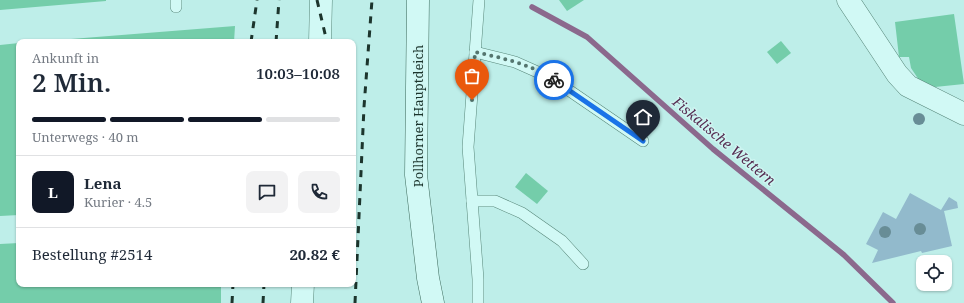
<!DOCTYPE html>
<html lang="de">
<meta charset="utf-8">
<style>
:root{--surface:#fff;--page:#f2f2f3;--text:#1f2937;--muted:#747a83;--line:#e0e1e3;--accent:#111827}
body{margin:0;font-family:"Noto Serif",serif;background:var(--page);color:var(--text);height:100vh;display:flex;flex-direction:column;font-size:15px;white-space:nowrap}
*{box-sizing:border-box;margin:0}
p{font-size:13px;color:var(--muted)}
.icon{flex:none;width:22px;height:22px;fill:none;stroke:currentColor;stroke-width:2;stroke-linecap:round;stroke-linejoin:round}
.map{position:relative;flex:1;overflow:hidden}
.panel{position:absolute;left:16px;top:39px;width:340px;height:248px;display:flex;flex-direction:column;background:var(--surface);border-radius:8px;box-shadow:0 1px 3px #0004}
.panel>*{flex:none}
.buttons{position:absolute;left:916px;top:255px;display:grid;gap:8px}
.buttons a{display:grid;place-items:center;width:36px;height:36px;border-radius:8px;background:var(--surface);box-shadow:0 1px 3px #0004;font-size:20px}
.pin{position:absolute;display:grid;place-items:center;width:34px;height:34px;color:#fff;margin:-41px -17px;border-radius:50% 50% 50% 0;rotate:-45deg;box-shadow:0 0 4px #0007}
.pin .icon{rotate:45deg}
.courier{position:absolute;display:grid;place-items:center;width:40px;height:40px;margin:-20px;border:3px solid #1a73e8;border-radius:50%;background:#fff;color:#222;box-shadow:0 1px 5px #0007}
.summary em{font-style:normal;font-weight:600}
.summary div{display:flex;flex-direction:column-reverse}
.summary{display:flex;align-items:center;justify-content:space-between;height:68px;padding:0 16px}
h1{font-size:26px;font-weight:600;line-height:30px}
.bar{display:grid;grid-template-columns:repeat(4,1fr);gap:6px 4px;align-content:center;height:48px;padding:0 16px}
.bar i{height:5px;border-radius:3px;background:var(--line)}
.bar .on{background:var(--accent)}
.bar p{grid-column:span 4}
.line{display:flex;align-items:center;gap:10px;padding:0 16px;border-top:1px solid var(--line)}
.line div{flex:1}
.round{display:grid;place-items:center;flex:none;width:42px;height:42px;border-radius:8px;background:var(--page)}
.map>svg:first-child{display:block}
.green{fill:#92bacc}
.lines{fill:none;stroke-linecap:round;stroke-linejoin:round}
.stream{stroke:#8b698d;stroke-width:5.5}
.building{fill:#74cdaa}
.service-casing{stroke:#578679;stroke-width:12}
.minor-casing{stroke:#578679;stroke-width:23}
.secondary-casing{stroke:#3a685a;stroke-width:23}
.service{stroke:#d1f9f5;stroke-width:11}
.minor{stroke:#d1f9f5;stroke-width:22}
.secondary{stroke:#d1f9f5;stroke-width:22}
.rail{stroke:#1c352d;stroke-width:3;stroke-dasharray:7 7;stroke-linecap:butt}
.tree{fill:#688d96}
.done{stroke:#55766f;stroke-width:4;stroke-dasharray:0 7.2}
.route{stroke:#1a73e8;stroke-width:5}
.labels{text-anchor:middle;stroke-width:3;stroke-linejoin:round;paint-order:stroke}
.street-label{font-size:13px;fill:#1c352d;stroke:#cef5f1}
.water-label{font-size:14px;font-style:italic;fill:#552b50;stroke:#cef5f1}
</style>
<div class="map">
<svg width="964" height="303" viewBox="0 0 964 303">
<rect width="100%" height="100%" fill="#beeee9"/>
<polygon class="green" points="910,193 941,210 949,197 957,202 958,208 944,211 952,246 922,253 921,251 872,263 878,250 866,244 883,212 896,219"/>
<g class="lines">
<polyline class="stream" points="532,7 587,37 713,149 844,255 893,303"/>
</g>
<g class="building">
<polygon points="0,0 106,0 106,1 0,10"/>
<polygon points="559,0 584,0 567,11"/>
<polygon points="954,14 964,84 935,87 919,80 911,68 909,57 899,57 895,22"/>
<polygon points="235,26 234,42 46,42 46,41"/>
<polygon points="781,41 791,53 777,64 767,52"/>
<polygon points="19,43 19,215 0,216 0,45"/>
<polygon points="526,173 548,191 537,204 515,187"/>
<polygon points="19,243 19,284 221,284 221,303 0,303 0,244"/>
</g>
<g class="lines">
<g class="service-casing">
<g id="service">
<polyline points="176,0 176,7"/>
<polyline points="475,52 515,62 551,78 643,141"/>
<polyline points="472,201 495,201 522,213 562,241 583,264"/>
<polyline points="478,303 478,279 468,147 479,0"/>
</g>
</g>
<g class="minor-casing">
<g id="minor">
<polyline points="848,0 897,74 908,86 964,114"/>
<polyline points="320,42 321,0"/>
<polyline points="302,303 303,284"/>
</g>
</g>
<g class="secondary-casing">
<polyline id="secondary" points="418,0 416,175 428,278 433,303"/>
</g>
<use href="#service" class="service"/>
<use href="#minor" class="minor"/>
<use href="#secondary" class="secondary"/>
<g class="rail">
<polyline points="317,0 327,42"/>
<polyline points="251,42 257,0"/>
<polyline points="276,42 279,0"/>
<polyline points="353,206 354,221"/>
<polyline points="232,303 233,284"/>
<polyline points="263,303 264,284"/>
<polyline points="355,303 364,107 372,0"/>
</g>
</g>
<g class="tree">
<circle cx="919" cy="119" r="6"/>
<circle cx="920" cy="229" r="6"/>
<circle cx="885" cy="232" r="6"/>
</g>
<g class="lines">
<path class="done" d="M472,100L475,52C502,58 531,64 554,80"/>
<polyline class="route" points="554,80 643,141"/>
</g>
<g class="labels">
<g class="street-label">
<text transform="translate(418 116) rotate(-90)" y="5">Pollhorner Hauptdeich</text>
</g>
<g class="water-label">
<text transform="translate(724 141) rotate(40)" y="5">Fiskalische Wettern</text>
</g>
</g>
</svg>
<div class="buttons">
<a><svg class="icon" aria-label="locate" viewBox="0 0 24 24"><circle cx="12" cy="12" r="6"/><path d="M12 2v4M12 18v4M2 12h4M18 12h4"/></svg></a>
</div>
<div class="pin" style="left:472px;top:100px;background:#ea580c"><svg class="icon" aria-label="bag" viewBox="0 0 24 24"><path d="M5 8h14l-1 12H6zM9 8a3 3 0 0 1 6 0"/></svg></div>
<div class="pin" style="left:643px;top:141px;background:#1f2937"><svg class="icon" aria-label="home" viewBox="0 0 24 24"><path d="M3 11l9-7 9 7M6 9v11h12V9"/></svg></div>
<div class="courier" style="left:554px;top:80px"><svg class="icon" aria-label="bike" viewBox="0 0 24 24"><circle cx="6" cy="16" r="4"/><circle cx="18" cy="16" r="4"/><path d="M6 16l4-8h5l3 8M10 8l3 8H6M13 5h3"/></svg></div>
<section class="panel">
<div class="summary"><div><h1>2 Min.</h1><p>Ankunft in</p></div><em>10:03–10:08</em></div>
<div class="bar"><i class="on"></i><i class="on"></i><i class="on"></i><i></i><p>Unterwegs · 40 m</p></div>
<div class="line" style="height:72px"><b class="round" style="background:var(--accent);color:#fff">L</b><div><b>Lena</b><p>Kurier · 4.5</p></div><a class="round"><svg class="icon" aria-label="chat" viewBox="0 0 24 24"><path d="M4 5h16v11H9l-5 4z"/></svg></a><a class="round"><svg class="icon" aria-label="phone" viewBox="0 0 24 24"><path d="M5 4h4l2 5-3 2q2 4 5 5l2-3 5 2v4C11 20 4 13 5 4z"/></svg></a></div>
<div class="line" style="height:52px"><div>Bestellung #2514</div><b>20.82 €</b></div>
</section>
</div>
